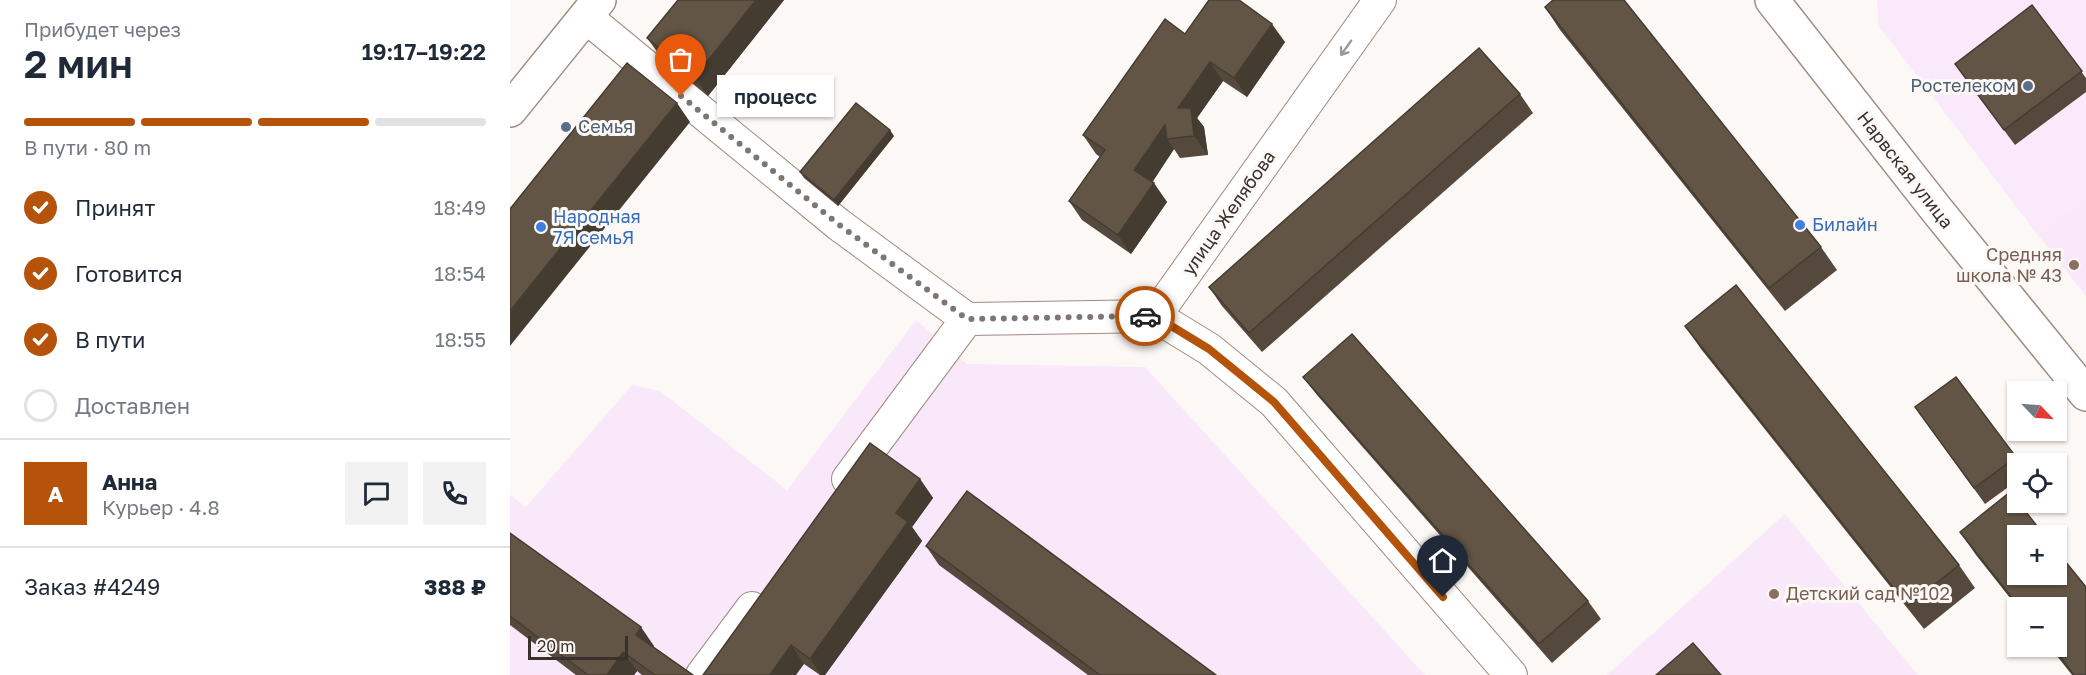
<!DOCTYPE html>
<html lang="ru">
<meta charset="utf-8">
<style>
:root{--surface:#fff;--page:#f2f2f3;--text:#1f2937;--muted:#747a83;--line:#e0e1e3;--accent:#b45309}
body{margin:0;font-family:"Golos Text",sans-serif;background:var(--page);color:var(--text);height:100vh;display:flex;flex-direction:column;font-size:22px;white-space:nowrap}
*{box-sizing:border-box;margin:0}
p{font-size:20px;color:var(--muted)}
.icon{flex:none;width:33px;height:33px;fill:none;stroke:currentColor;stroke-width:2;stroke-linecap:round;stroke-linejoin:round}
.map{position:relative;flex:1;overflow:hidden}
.drawer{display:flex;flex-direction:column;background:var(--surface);width:510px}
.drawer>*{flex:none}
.needle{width:39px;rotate:115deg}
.tools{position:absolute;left:1497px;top:381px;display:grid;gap:12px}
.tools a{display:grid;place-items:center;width:60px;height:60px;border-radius:0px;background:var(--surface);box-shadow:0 2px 4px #0004;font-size:30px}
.scale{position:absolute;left:18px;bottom:15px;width:100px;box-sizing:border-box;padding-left:6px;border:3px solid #38302c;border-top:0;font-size:16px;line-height:21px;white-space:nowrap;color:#38302c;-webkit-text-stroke:4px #fcf8f5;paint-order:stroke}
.pin{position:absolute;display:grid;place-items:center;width:51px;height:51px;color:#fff;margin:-62px -26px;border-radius:50% 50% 50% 0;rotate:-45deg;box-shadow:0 0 6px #0007}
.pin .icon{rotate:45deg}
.courier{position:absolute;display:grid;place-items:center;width:60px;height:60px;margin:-30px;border:4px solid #b45309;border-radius:50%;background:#fff;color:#222;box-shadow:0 2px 8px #0007}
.bubble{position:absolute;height:42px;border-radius:0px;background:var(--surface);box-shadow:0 2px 4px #0004;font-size:20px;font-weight:600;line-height:42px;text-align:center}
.summary em{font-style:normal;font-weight:600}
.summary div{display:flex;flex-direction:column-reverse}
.summary{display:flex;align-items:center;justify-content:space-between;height:102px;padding:0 24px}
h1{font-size:39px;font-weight:600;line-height:45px}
.bar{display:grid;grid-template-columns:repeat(4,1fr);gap:9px 6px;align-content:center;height:72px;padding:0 24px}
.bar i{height:8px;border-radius:4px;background:var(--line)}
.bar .selected{background:var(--accent)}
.bar p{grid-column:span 4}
.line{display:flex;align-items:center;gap:15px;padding:0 24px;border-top:2px solid var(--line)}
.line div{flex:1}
.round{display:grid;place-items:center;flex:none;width:63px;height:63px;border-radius:0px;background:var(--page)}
ol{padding:0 24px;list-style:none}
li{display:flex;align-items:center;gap:18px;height:66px}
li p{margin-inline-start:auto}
li .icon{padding:6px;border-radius:50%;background:var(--accent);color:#fff;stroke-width:4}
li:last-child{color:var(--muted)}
li i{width:33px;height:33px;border:3px solid var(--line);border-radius:50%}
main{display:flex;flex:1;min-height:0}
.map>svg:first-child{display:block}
.industrial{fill:#f9e9fb}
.education{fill:#f9e8fa}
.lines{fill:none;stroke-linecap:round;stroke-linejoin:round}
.minor-casing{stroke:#9f8c81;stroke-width:34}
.secondary-casing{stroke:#9f8c81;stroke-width:36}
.minor{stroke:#fff;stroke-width:32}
.secondary{stroke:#fff;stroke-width:33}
.wall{fill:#54493c}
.shaded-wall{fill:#453c31}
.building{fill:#625546;stroke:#453c31;stroke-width:1.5}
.oneway{stroke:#9c9896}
.done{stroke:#7d7672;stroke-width:6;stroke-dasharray:0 10.8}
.route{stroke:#b45309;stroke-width:8}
.service-dot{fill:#5c6f8a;stroke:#fcf8f5;stroke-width:2}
.shop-dot{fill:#3f7fe0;stroke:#fcf8f5;stroke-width:2}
.education-dot{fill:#8d6e63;stroke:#fcf8f5;stroke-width:2}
.labels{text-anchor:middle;stroke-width:6;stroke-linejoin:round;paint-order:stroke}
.service-label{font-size:18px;fill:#4e5e75;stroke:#fcf8f5;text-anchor:end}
.street-label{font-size:18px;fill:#38302c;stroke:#fcf8f5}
.shop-label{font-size:18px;fill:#366cbe;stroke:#fcf8f5;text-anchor:start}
.education-label{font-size:18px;fill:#785e54;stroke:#fcf8f5;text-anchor:end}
</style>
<main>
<section class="drawer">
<div class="summary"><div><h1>2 мин</h1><p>Прибудет через</p></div><em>19:17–19:22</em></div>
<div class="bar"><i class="selected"></i><i class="selected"></i><i class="selected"></i><i></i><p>В пути · 80 m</p></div>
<ol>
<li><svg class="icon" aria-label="check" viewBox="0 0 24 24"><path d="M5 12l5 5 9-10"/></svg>Принят<p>18:49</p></li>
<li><svg class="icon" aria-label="check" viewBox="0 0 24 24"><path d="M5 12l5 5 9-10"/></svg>Готовится<p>18:54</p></li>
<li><svg class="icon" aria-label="check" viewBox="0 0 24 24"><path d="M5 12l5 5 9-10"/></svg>В пути<p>18:55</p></li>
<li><i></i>Доставлен</li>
</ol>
<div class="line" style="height:108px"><b class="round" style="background:var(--accent);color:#fff">А</b><div><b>Анна</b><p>Курьер · 4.8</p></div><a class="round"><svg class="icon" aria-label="chat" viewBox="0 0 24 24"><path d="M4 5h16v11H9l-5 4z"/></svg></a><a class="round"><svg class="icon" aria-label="phone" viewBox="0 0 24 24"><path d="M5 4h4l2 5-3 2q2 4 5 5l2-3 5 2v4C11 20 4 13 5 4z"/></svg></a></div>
<div class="line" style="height:78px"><div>Заказ #4249</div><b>388 ₽</b></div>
</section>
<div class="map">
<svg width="1576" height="675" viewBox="0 0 1576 675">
<rect width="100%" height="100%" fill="#fcf8f5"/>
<polygon class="industrial" points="1367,0 1576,0 1576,199 1527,234 1369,26"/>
<g class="education">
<polygon points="1576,199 1576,296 1527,234"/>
<polygon points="406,320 457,364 635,367 915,675 0,675 0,495 16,507 122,385 150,391 277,490"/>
<polygon points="1275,514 1408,675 1097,675"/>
</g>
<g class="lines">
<g class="minor-casing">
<g id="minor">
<polyline points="76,17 328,224 457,319 645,316"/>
<polyline points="645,316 699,349 764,402 1001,675"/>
<polyline points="645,316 870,0"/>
<polyline points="338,479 457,319"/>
<polyline points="192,675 242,608"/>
</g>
</g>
<g class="secondary-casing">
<g id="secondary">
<polyline points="1262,0 1426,209 1576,394"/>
<polyline points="0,110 89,0"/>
</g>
</g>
<use href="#minor" class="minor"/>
<use href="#secondary" class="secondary"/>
</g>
<g class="wall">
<polygon points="168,0 274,0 198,96 151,57 137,38"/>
<polygon points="1522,5 1576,78 1576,92 1505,145 1445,64"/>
<polygon points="1035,7 1311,247 1327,270 1275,311 1050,30"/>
<polygon points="675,34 775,42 737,97 713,81 687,118 694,127 698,155 670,158 664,149 642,182 657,202 621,254 572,220 559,201 590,157 586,154 573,135"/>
<polygon points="1010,94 1023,113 752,352 712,306 699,287"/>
<polygon points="384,136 328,206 294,178 290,172"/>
<polygon points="1175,326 1449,565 1465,588 1414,629 1191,349"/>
<polygon points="793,377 1078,601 1091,619 1042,663 807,395"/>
<polygon points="1446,377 1510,464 1508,464 1508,480 1475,504 1405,407"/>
<polygon points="410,479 423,498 402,527 412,541 315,675 310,675 294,664 193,675"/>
<polygon points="1500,492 1508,502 1535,536 1508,536 1508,574 1546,574 1546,550 1576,587 1576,675 1562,675 1539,646 1546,646 1546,608 1508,608 1466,555 1450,532"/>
<polygon points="0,533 144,646 144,647 183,675 132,675 127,671 124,675 66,675 0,625"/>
<polygon points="416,546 706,675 578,675 429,565"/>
</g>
<g class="shaded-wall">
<polygon points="246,0 274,0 198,96 185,77"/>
<polygon points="762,24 775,42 737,97 724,78"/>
<polygon points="700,62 713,81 687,118 694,127 698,155 684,136 668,108"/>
<polygon points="167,103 180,122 0,346 0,311"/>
<polygon points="655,125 657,139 664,149 638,189 624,170"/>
<polygon points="380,130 384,136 328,206 324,200"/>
<polygon points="644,183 657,202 621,254 608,235"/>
<polygon points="410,479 423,498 402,527 412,541 315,675 311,675 300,659 386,513"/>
<polygon points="131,627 144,646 139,654 126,635"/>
<polygon points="281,645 294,664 286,675 260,675"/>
<polygon points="113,652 127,671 124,675 97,675"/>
</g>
<g class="building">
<polygon points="168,0 246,0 185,77 137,38"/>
<polygon points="699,0 729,0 762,24 724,78 700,62 668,108 681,108 684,136 657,139 655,125 624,170 644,183 608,235 559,201 595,150 573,135 655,19 675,34"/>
<polygon points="1043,0 1114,0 1311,247 1259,288 1035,7"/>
<polygon points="1522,5 1572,71 1494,130 1445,64"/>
<polygon points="969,48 1010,94 739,333 699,287"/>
<polygon points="117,63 167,103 0,311 0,209"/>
<polygon points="346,103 380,130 324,200 290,172"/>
<polygon points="1226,285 1449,565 1398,606 1175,326"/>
<polygon points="842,334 1078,601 1029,644 793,377"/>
<polygon points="1446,377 1506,457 1464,488 1405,407"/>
<polygon points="360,443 410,479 386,513 398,522 300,659 281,645 260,675 193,675"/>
<polygon points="457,491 706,675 590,675 416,546"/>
<polygon points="1500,492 1508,502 1535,536 1508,536 1508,574 1546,574 1546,550 1576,587 1576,675 1564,675 1542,646 1546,646 1546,608 1510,608 1450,532"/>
<polygon points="0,533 131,627 126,635 183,675 145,675 113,652 97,675 78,675 0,616"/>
<polygon points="1183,643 1211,675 1146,675"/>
</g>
<defs><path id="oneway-shaft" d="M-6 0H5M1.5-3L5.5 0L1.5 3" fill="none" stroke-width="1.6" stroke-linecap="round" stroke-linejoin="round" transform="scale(1.5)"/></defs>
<use class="oneway" href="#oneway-shaft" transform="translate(836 48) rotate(125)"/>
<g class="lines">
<polyline class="done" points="171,96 328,224 457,319 635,316"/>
<polyline class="route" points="635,316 645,316 699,349 764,402 933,597"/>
</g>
<g class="service-dot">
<circle cx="1518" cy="86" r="6"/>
<circle cx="56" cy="127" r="6"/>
</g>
<g class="shop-dot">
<circle cx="1290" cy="225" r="6"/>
<circle cx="31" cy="227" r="6"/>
</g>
<g class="education-dot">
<circle cx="1564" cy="265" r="6"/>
<circle cx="1264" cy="594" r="6"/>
</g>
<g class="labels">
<g class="service-label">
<text x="1506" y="92">Ростелеком</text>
<text x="68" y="133" text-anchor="start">Семья</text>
</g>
<g class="street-label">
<text transform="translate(1395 170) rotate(52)" y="6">Нарвская улица</text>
<text transform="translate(719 213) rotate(-55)" y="6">улица Желябова</text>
</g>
<g class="shop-label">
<text x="43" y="223">Народная<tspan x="43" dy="21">7Я семьЯ</tspan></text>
<text x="1302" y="231">Билайн</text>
</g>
<g class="education-label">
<text x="1552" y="261">Средняя<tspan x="1552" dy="21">школа № 43</tspan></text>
<text x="1276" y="600" text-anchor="start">Детский сад №102</text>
</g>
</g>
</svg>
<div class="tools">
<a><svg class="needle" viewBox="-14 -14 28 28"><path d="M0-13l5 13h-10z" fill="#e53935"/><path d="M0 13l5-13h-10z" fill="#747a83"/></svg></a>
<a><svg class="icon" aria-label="locate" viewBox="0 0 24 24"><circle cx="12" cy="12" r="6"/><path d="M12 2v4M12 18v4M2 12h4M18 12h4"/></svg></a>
<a>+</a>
<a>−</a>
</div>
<div class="scale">20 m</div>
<div class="pin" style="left:171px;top:96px;background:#ea580c"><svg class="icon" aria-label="bag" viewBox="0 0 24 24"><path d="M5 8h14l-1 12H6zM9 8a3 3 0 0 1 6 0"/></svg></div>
<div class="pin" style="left:933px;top:597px;background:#1f2937"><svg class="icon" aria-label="home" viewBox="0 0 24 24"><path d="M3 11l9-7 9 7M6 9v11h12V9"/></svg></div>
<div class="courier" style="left:635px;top:316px"><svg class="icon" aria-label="car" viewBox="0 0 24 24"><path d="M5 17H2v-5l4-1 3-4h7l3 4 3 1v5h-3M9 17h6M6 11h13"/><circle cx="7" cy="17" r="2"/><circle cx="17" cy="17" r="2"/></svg></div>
<div class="bubble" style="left:207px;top:75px;width:117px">процесс</div>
</div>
</main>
